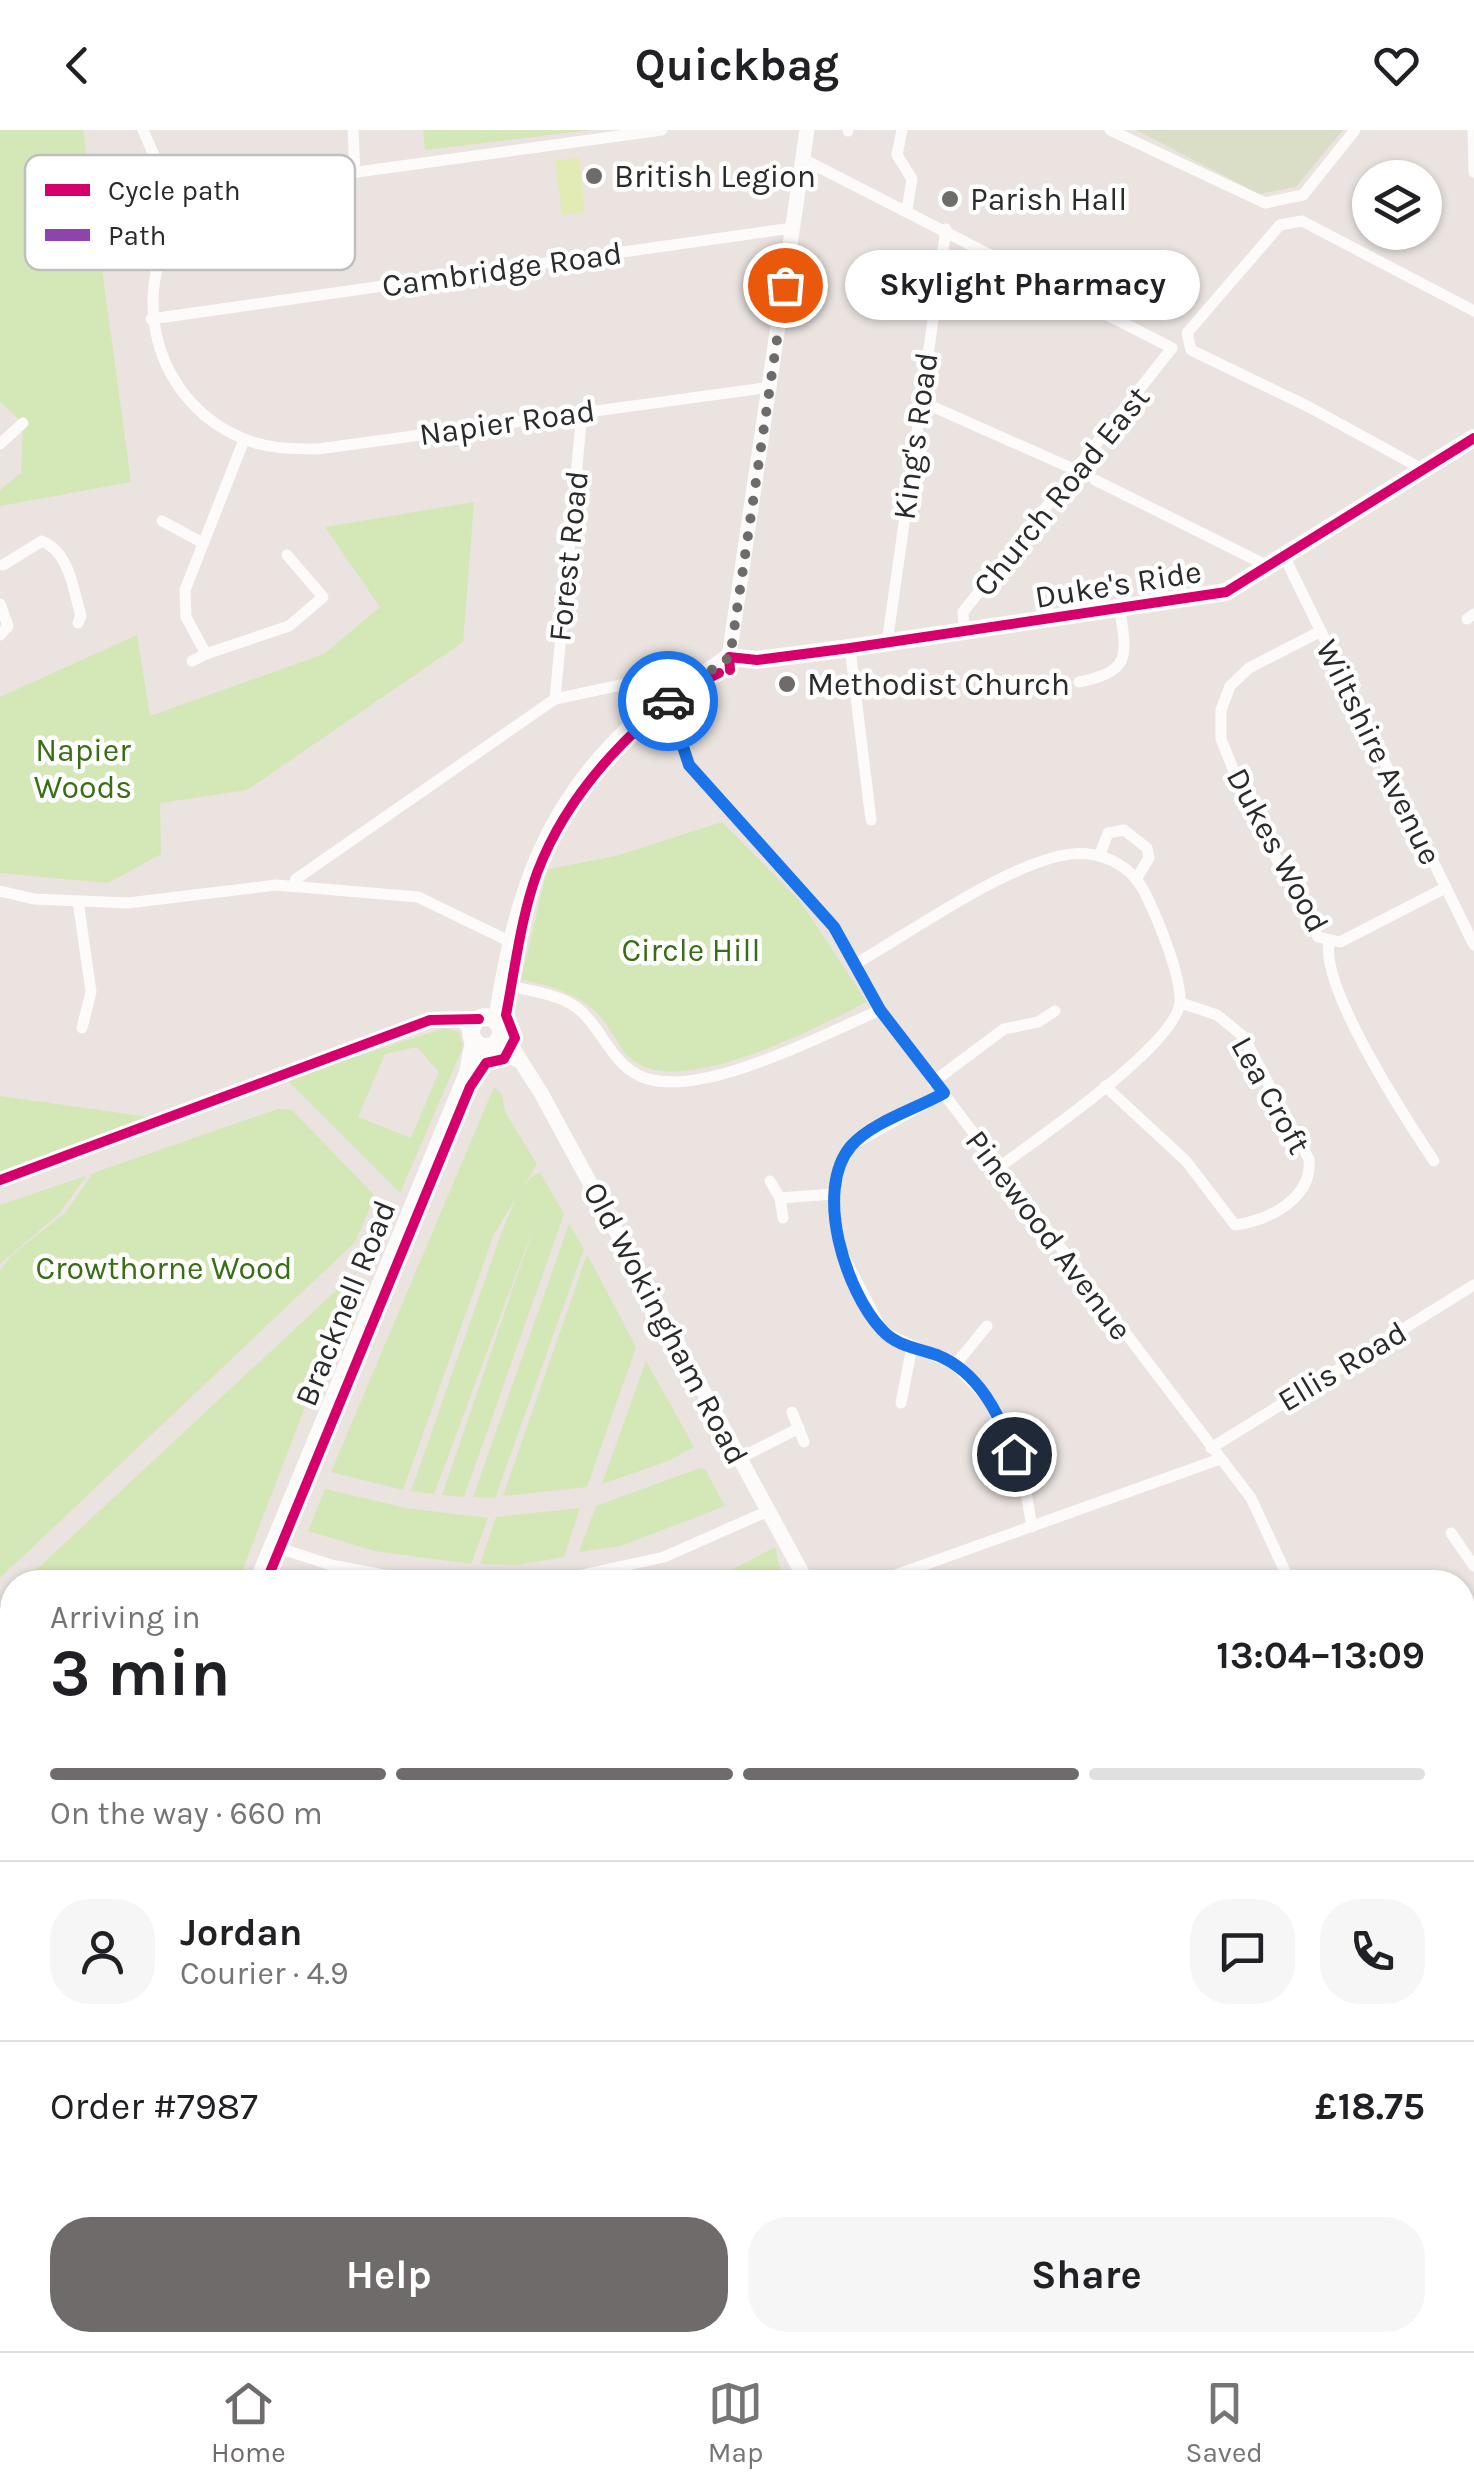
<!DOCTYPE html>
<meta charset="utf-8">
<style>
:root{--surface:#fff;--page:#f6f6f6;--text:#202124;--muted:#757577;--line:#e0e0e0;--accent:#6e6b6a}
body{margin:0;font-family:Karla,sans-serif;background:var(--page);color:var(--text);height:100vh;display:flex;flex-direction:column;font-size:38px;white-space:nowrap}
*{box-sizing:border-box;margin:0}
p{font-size:32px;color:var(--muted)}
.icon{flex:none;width:55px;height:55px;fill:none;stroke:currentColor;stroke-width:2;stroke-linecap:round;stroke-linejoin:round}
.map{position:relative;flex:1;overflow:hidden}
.details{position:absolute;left:0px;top:1440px;width:1475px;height:782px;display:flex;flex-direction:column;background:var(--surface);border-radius:40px 40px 0 0;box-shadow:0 2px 8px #0004}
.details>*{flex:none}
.controls{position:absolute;left:1352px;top:30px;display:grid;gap:20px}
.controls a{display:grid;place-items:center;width:90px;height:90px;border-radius:50%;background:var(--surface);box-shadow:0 2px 8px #0004;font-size:50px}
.pin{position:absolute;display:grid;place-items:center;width:85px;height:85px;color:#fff;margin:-42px;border:5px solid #fff;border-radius:50%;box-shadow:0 2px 10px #0007}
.courier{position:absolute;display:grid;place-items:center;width:100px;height:100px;margin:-50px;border:8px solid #1a73e8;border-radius:50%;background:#fff;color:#222;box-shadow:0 2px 12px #0007}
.bubble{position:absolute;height:70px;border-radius:35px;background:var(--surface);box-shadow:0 2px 8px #0004;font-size:32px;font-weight:700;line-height:70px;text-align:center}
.summary em{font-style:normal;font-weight:700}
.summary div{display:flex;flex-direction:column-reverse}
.summary{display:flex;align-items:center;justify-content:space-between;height:170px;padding:0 50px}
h1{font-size:65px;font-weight:700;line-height:75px}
.bar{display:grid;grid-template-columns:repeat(4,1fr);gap:15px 10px;align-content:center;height:120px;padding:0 50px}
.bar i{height:12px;border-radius:8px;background:var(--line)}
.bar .on{background:var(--accent)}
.bar p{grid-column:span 4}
.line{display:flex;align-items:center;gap:25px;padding:0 50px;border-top:2px solid var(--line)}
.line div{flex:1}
.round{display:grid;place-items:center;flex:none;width:105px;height:105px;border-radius:40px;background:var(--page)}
.button{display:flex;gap:20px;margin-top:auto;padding:20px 50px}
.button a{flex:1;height:115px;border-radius:40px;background:var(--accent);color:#fff;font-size:40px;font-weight:700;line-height:115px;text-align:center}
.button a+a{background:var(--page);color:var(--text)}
header{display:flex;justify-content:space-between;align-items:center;height:130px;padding:0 50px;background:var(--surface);font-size:45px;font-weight:700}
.tabs{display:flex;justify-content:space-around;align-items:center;height:140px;border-top:2px solid var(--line);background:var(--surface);font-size:28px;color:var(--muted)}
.tabs a{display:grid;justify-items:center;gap:5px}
.tabs .on{color:var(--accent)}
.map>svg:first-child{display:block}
.green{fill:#d4e7b6;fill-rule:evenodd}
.cemetery{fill:#dadec6}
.pitch{fill:#e2ebb3}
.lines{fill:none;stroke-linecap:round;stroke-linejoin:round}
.stream{stroke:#8decf2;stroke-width:2.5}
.minor{stroke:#fcfbfa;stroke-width:11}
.tertiary{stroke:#fcfbfa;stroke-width:15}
.secondary{stroke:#fcfbfa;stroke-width:18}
.quiet{stroke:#8e44ad;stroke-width:8;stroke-dasharray:15 8;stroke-linecap:butt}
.cycleway-casing{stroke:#fff;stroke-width:16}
.cycleway{stroke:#d6006c;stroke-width:10}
.done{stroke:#6e6b6a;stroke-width:10;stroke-dasharray:0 18}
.route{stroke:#1a73e8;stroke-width:12}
.poi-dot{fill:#6e6b6a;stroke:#fff;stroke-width:4}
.labels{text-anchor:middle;stroke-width:9;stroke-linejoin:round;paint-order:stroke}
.poi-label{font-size:32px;fill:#2b2b2b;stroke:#fff;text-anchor:start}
.street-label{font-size:32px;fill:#2b2b2b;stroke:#fff}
.park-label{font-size:32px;fill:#396f14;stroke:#fff}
.key{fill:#fff;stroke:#bfbfbf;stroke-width:2.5}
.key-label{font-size:28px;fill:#2b2b2b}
</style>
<header><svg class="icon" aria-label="back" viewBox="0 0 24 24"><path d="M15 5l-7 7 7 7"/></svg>Quickbag<svg class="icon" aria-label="heart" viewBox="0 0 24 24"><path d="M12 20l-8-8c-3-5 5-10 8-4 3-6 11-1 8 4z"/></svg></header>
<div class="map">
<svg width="1474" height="2221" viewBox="0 0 1474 2221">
<rect width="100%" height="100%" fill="#eae3e0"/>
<g class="green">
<polygon points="0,0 83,0 131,352 0,376 0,360 21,343 23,293 0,272"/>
<polygon points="423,0 592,0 425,20"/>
<polygon points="474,372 463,512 247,660 160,673 161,724 108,753 0,743 0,567 137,505 150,586 324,524 380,477 325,397"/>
<path d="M722,692L800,771L867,872C820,896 674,973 629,927C617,915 610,896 598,884C578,864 548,854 521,850L545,748L549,739L616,726Z"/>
<path d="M445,898L459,902L463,917L400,1063L286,949ZM417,917L439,942L411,1008L358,987L385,924Z"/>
<polygon points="494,957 502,964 505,982 537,1034 494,1104 403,1360 331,1342"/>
<polygon points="0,966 149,987 0,1042"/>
<polygon points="278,979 292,980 375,1066 355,1112 0,1448 0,1140 12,1125 66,1082 93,1043"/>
<path d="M540,1042L564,1084L464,1367L442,1365L537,1088L434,1364L411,1361L501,1104C510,1084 519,1051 540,1042Z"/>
<polygon points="86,1046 60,1083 0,1134 0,1075"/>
<polygon points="569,1094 584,1119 495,1368 473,1367"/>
<polygon points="587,1124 636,1217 587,1357 503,1366"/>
<polygon points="357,1141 238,1452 23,1452"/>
<polygon points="646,1231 694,1317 668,1331 602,1354"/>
<polygon points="700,1338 705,1339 725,1376 621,1416 579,1422 596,1376"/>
<polygon points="325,1359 406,1378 488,1388 471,1434 375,1421 308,1401"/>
<polygon points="580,1378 564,1427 517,1435 480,1434 496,1387"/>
<polygon points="775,1417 783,1452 694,1452 728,1442"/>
<polygon points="12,1462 12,1840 0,1838 0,1474"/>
<polygon points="0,1853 12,1854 12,2026 0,2058"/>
<polygon points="0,2139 12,2164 12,2210 177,2210 172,2221 63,2221 0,2212"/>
</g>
<polygon class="cemetery" points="1136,0 1343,0 1296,57 1259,64"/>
<polygon class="pitch" points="579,28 585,82 562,85 555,30"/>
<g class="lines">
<g class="stream">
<polyline points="0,1651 12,1661"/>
<polyline points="0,1895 12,1891"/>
<polyline points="292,2221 313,2210"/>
</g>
<g class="minor">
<polyline points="143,0 166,53 191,75"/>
<polyline points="353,0 355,42"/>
<path d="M662,0L270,54L196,69C123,143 146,267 242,308C266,319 292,319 318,319L771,257"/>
<polyline points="902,0 897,25 912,49 907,79"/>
<polyline points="1110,0 1265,73 1303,65 1355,0"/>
<polyline points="1473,0 1474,42"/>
<polyline points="848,1 848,0"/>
<polyline points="803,29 1172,218 963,482 964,502"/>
<polyline points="1110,184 1134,137"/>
<polyline points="151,189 792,98"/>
<polyline points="920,271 1078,341"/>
<polyline points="244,310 185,460 186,487 206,524 289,496 323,467 287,425"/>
<polyline points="0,314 23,293"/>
<polyline points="1424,340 1309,277 1191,220 1187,203 1280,95 1302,91 1474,181"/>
<polyline points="1095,350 1270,437"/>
<polyline points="162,391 203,413"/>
<polyline points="1285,428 1474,815"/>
<path d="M3,435L42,411C70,423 73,459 81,486L78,493"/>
<polyline points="0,474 8,496 0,505"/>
<polyline points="1467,489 1474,484"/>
<polyline points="1321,501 1249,538 1230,556 1221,580 1221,609 1245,669 1318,807 1340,812 1445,758"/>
<polyline points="887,513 946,99"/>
<polyline points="850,518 871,690"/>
<polyline points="192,531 206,524"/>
<path d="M1079,552C1131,541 1127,527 1120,480"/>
<polyline points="555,569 582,282"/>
<polyline points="665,569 689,635 834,797 880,880 1251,1368 1290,1452"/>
<polyline points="1100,724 1108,703 1124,700 1147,718 1149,728 1136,749"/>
<polyline points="294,755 296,749 555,569 687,541 698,547"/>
<polyline points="0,761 34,769 128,773 276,755 418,767 513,813"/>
<polyline points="78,771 91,862 82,898"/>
<path d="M1329,813C1321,859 1406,989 1434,1031"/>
<path d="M857,833C914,800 997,741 1059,726C1093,718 1127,730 1144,761C1157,787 1180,842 1180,870C1181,912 1034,1011 998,1038"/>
<path d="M503,854C526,861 557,863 576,877C602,897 609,930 638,945C694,974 827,903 880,880"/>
<polyline points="455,888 471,900"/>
<polyline points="933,952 1004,899 1038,892 1055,881"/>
<path d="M1105,956L1186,1031L1235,1095C1270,1090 1313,1068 1309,1029L1243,906L1217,885L1181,873"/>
<polyline points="944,963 852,1015 841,1034 833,1064 835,1090 842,1123 883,1202 955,1235 989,1270 1025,1356 1032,1397"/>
<polyline points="230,965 430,890 479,889"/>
<polyline points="770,1051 780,1068 783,1088"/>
<polyline points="780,1068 833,1064"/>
<polyline points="955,1235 987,1196"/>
<polyline points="901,1273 912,1217"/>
<polyline points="792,1282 804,1312"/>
<polyline points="1211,1318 1474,1155"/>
<polyline points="738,1329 799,1298"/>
<polyline points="1451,1403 1474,1436"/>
<polyline points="273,1416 331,1435 420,1452"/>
<polyline points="550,1452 664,1427 768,1381"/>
<polyline points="876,1452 1220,1329"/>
<polyline points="1462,1496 1474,1491"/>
<polyline points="1462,1667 1474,1659"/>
<polyline points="1462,1826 1474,1821"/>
<polyline points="1462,1986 1474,1987"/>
<polyline points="1462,2146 1470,2118"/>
<polyline points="584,2210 585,2221"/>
<polyline points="1412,2210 1436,2221"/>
<polyline points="691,2221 695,2210"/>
<polyline points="784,2221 785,2210"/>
<polyline points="931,2221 937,2210"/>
<polyline points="1033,2221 1035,2210"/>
<polyline points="1061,2221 1075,2210"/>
<polyline points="1375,2221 1381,2210"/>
</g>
<g class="tertiary">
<polyline points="729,527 807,0"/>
<polyline points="501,900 541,963 807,1452"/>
<polyline points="491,916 521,932"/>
<polyline points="1225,2210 1232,2221"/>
<polyline points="839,2221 840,2210"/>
</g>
<g class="secondary">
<circle cx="486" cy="902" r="15"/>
<path d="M497,892C515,766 547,668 647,583C673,562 703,547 729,527L757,530L850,518L1226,462L1474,308"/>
<polyline points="258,1452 468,943 474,911"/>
<polyline points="0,2093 12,2061"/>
</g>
<g class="quiet">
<polyline points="0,1848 12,1849"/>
<polyline points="1462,2146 1470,2118"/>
<polyline points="327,2221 336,2210"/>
<polyline points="457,2221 467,2210"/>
</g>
<g class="cycleway-casing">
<g id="cycleway">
<polyline points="730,540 729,527 757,530 850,518 1226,462 1474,308"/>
<polyline points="0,1050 430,890 479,889"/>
<path d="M266,1452L470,957L486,933L504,929L515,908L506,885C515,838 521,787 537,743C567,663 642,579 719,543"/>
</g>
</g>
<use href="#cycleway" class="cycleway"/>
</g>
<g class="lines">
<polyline class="done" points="668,571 730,527 785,155"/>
<path class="route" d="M668,571L689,635L834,797L880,880L944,963C916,979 872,992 851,1016C813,1061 846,1162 882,1200C896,1216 918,1218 937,1225C979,1242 999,1284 1014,1324"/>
</g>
<g class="poi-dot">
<circle cx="594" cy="46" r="10"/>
<circle cx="950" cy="69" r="10"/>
<circle cx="787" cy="554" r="10"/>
</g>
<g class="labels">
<g class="poi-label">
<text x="614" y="57">British Legion</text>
<text x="970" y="80">Parish Hall</text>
<text x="807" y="565">Methodist Church</text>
</g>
<g class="street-label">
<text transform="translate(502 139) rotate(-8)" y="11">Cambridge Road</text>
<text transform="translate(507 292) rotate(-8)" y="11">Napier Road</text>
<text transform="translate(915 306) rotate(-82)" y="11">King's Road</text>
<text transform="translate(1061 361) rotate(-51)" y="11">Church Road East</text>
<text transform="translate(568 426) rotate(-84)" y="11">Forest Road</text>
<text transform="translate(1118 454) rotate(-9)" y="11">Duke's Ride</text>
<text transform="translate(1379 622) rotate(64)" y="11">Wiltshire Avenue</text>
<text transform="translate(1278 720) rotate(62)" y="11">Dukes Wood</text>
<text transform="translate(1271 965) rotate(61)" y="11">Lea Croft</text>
<text transform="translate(1049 1105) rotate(53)" y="11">Pinewood Avenue</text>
<text transform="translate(345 1173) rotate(-68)" y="11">Bracknell Road</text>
<text transform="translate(666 1193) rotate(62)" y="11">Old Wokingham Road</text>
<text transform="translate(1342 1236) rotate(-31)" y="11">Ellis Road</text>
</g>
<g class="park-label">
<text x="83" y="631">Napier<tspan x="83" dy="37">Woods</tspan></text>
<text x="691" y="831">Circle Hill</text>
<text x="164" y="1149">Crowthorne Wood</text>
</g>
</g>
<rect x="25" y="25" width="330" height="115" rx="15" class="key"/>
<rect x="45" y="54" width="45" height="12" fill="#d6006c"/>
<rect x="45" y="99" width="45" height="12" fill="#8e44ad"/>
<g class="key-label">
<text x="108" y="70">Cycle path</text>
<text x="108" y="115">Path</text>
</g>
</svg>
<div class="controls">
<a><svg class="icon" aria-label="layers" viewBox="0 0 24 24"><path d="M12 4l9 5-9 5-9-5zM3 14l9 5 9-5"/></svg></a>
</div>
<div class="pin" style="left:785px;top:155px;background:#ea580c"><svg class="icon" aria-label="bag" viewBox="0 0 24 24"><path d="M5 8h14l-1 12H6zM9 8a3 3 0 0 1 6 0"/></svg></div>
<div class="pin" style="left:1014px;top:1324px;background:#1f2937"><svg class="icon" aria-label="home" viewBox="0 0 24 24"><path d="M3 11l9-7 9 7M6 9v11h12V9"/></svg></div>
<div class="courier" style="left:668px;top:571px"><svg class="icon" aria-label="car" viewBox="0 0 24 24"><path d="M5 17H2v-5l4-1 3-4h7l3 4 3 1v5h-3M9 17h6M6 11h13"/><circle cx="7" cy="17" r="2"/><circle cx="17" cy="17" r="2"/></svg></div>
<div class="bubble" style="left:845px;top:120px;width:355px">Skylight Pharmacy</div>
<section class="details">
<div class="summary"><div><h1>3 min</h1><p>Arriving in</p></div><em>13:04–13:09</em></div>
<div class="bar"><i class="on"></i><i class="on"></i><i class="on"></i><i></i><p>On the way · 660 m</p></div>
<div class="line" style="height:180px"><a class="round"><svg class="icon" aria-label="person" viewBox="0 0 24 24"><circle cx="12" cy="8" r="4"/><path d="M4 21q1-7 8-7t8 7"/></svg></a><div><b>Jordan</b><p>Courier · 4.9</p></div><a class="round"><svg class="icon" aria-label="chat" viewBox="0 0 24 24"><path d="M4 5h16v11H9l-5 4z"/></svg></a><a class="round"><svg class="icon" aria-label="phone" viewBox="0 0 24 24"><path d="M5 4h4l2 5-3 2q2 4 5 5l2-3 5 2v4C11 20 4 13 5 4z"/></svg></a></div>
<div class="line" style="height:130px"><div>Order #7987</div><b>£18.75</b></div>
<div class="button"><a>Help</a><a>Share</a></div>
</section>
</div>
<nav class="tabs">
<a class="on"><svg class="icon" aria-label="home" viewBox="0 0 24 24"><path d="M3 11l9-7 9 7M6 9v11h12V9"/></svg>Home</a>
<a><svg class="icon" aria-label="map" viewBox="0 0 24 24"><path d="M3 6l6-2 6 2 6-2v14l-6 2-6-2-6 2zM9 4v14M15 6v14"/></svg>Map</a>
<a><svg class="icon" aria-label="saved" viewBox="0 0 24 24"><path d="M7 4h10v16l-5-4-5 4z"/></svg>Saved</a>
</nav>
